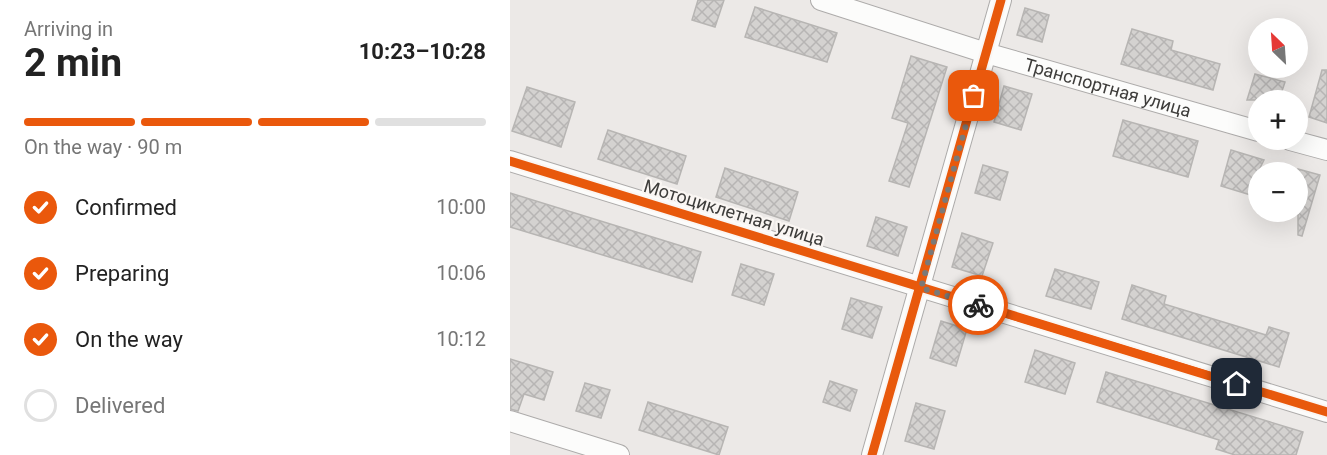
<!DOCTYPE html>
<meta charset="utf-8">
<style>
:root{--surface:#fff;--page:#f2f2f2;--text:#222;--muted:#767676;--line:#e0e0e0;--accent:#ea580c}
body{margin:0;font-family:Roboto,sans-serif;background:var(--page);color:var(--text);height:100vh;display:flex;flex-direction:column;font-size:22px;white-space:nowrap}
*{box-sizing:border-box;margin:0}
p{font-size:20px;color:var(--muted)}
.icon{flex:none;width:33px;height:33px;fill:none;stroke:currentColor;stroke-width:2;stroke-linecap:round;stroke-linejoin:round}
.map{position:relative;flex:1;overflow:hidden}
.panel{display:flex;flex-direction:column;background:var(--surface);width:510px}
.panel>*{flex:none}
.needle{width:39px;rotate:335deg}
.buttons{position:absolute;left:738px;top:18px;display:grid;gap:12px}
.buttons a{display:grid;place-items:center;width:60px;height:60px;border-radius:50%;background:var(--surface);box-shadow:0 6px 24px #0002;font-size:30px}
.pin{position:absolute;display:grid;place-items:center;width:51px;height:51px;color:#fff;margin:-26px;border-radius:12px;box-shadow:0 3px 9px #0006}
.courier{position:absolute;display:grid;place-items:center;width:60px;height:60px;margin:-30px;border:4px solid #ea580c;border-radius:50%;background:#fff;color:#222;box-shadow:0 2px 8px #0007}
.overview em{font-style:normal;font-weight:700}
.overview div{display:flex;flex-direction:column-reverse}
.overview{display:flex;align-items:center;justify-content:space-between;height:102px;padding:0 24px}
h1{font-size:39px;font-weight:700;line-height:45px}
.bar{display:grid;grid-template-columns:repeat(4,1fr);gap:9px 6px;align-content:center;height:72px;padding:0 24px}
.bar i{height:8px;border-radius:4px;background:var(--line)}
.bar .on{background:var(--accent)}
.bar p{grid-column:span 4}
ol{padding:0 24px;list-style:none}
li{display:flex;align-items:center;gap:18px;height:66px}
li p{margin-inline-start:auto}
li .icon{padding:6px;border-radius:50%;background:var(--accent);color:#fff;stroke-width:4}
li:last-child{color:var(--muted)}
li i{width:33px;height:33px;border:3px solid var(--line);border-radius:50%}
main{display:flex;flex:1;min-height:0}
.map>svg:first-child{display:block}
.building{fill:url(#building-cross-hatch);stroke:#b7b5b3;stroke-width:1.5}
.lines{fill:none;stroke-linecap:round;stroke-linejoin:round}
.minor-casing{stroke:#adabaa;stroke-width:22}
.minor{stroke:#fcfcfb;stroke-width:20}
.cycleway-casing{stroke:#faf6f3;stroke-width:13}
.cycleway{stroke:#e8590c;stroke-width:9}
.done{stroke:#7b7977;stroke-width:6;stroke-dasharray:0 10.8}
.route{stroke:#ea580c;stroke-width:8}
.labels{text-anchor:middle;stroke-width:4.5;stroke-linejoin:round;paint-order:stroke}
.street-label{font-size:18px;fill:#3e3d3b;stroke:#faf6f3}
</style>
<main>
<section class="panel">
<div class="overview"><div><h1>2 min</h1><p>Arriving in</p></div><em>10:23–10:28</em></div>
<div class="bar"><i class="on"></i><i class="on"></i><i class="on"></i><i></i><p>On the way · 90 m</p></div>
<ol>
<li><svg class="icon" aria-label="check" viewBox="0 0 24 24"><path d="M5 12l5 5 9-10"/></svg>Confirmed<p>10:00</p></li>
<li><svg class="icon" aria-label="check" viewBox="0 0 24 24"><path d="M5 12l5 5 9-10"/></svg>Preparing<p>10:06</p></li>
<li><svg class="icon" aria-label="check" viewBox="0 0 24 24"><path d="M5 12l5 5 9-10"/></svg>On the way<p>10:12</p></li>
<li><i></i>Delivered</li>
</ol>
</section>
<div class="map">
<svg width="817" height="455" viewBox="0 0 817 455">
<defs>
<pattern id="building-cross-hatch" width="8" height="8" patternUnits="userSpaceOnUse" patternTransform="scale(1.5)"><rect width="8" height="8" fill="#d4d2d0"/><path d="M0 0l8 8M0 8l8-8" fill="none" stroke="#b7b5b4"/></pattern>
</defs>
<rect width="100%" height="100%" fill="#ece9e7"/>
<g class="building">
<polygon points="188,0 214,0 205,27 182,20"/>
<polygon points="245,7 327,33 317,62 235,37"/>
<polygon points="515,8 539,15 532,42 507,35"/>
<polygon points="622,29 663,41 661,50 710,64 703,90 611,64"/>
<polygon points="401,56 437,67 399,187 379,181 398,123 382,118"/>
<polygon points="812,70 817,70 817,123 799,117"/>
<polygon points="745,74 775,82 769,100 737,100"/>
<polygon points="494,86 522,94 511,130 484,122"/>
<polygon points="17,87 65,102 51,147 2,131"/>
<polygon points="613,120 688,141 678,177 603,156"/>
<polygon points="98,130 176,156 167,184 88,159"/>
<polygon points="721,150 754,160 748,172 744,196 711,186"/>
<polygon points="473,165 498,172 490,200 465,193"/>
<polygon points="215,168 288,192 279,221 206,197"/>
<polygon points="788,169 810,175 792,236 788,235"/>
<polygon points="0,193 191,252 182,282 0,227"/>
<polygon points="366,217 397,227 388,256 357,246"/>
<polygon points="452,233 483,243 472,276 442,267"/>
<polygon points="231,264 264,274 254,305 222,295"/>
<polygon points="545,269 589,282 581,309 536,296"/>
<polygon points="622,285 656,296 654,304 756,335 759,327 779,333 769,367 612,319"/>
<polygon points="341,298 372,307 362,338 332,329"/>
<polygon points="431,321 457,329 446,366 420,358"/>
<polygon points="525,350 565,363 555,394 515,382"/>
<polygon points="0,359 43,372 34,400 14,394 8,411 0,409"/>
<polygon points="596,372 793,432 786,455 725,455 706,449 709,440 587,402"/>
<polygon points="320,381 347,390 340,411 313,402"/>
<polygon points="75,383 100,390 91,418 66,411"/>
<polygon points="138,402 218,427 209,455 129,430"/>
<polygon points="406,403 435,411 424,449 395,441"/>
</g>
<g class="lines">
<g class="minor-casing">
<g id="minor">
<path id="s1" d="M311,0L476,53L748,131"/>
<polyline points="780,140 817,150"/>
<polyline points="0,161 817,412"/>
<polyline points="0,421 109,455"/>
<polyline points="362,455 491,0"/>
</g>
</g>
<use href="#minor" class="minor"/>
<g class="cycleway-casing">
<g id="cycleway">
<polyline points="0,161 817,412"/>
<polyline points="362,455 491,0"/>
</g>
</g>
<use href="#cycleway" class="cycleway"/>
</g>
<g class="lines">
<polyline class="done" points="464,96 411,288 468,305"/>
<polyline class="route" points="468,305 727,384"/>
</g>
<g class="labels">
<g class="street-label">
<text dy="6" stroke="none"><textPath href="#s1" startOffset="300">Транспортная улица</textPath></text>
<text transform="translate(224 213) rotate(17)" y="6">Мотоциклетная улица</text>
</g>
</g>
</svg>
<div class="buttons">
<a><svg class="needle" viewBox="-14 -14 28 28"><path d="M0-13l5 13h-10z" fill="#e53935"/><path d="M0 13l5-13h-10z" fill="#767676"/></svg></a>
<a>+</a>
<a>−</a>
</div>
<div class="pin" style="left:464px;top:96px;background:#ea580c"><svg class="icon" aria-label="bag" viewBox="0 0 24 24"><path d="M5 8h14l-1 12H6zM9 8a3 3 0 0 1 6 0"/></svg></div>
<div class="pin" style="left:727px;top:384px;background:#1f2937"><svg class="icon" aria-label="home" viewBox="0 0 24 24"><path d="M3 11l9-7 9 7M6 9v11h12V9"/></svg></div>
<div class="courier" style="left:468px;top:305px"><svg class="icon" aria-label="bike" viewBox="0 0 24 24"><circle cx="6" cy="16" r="4"/><circle cx="18" cy="16" r="4"/><path d="M6 16l4-8h5l3 8M10 8l3 8H6M13 5h3"/></svg></div>
</div>
</main>
